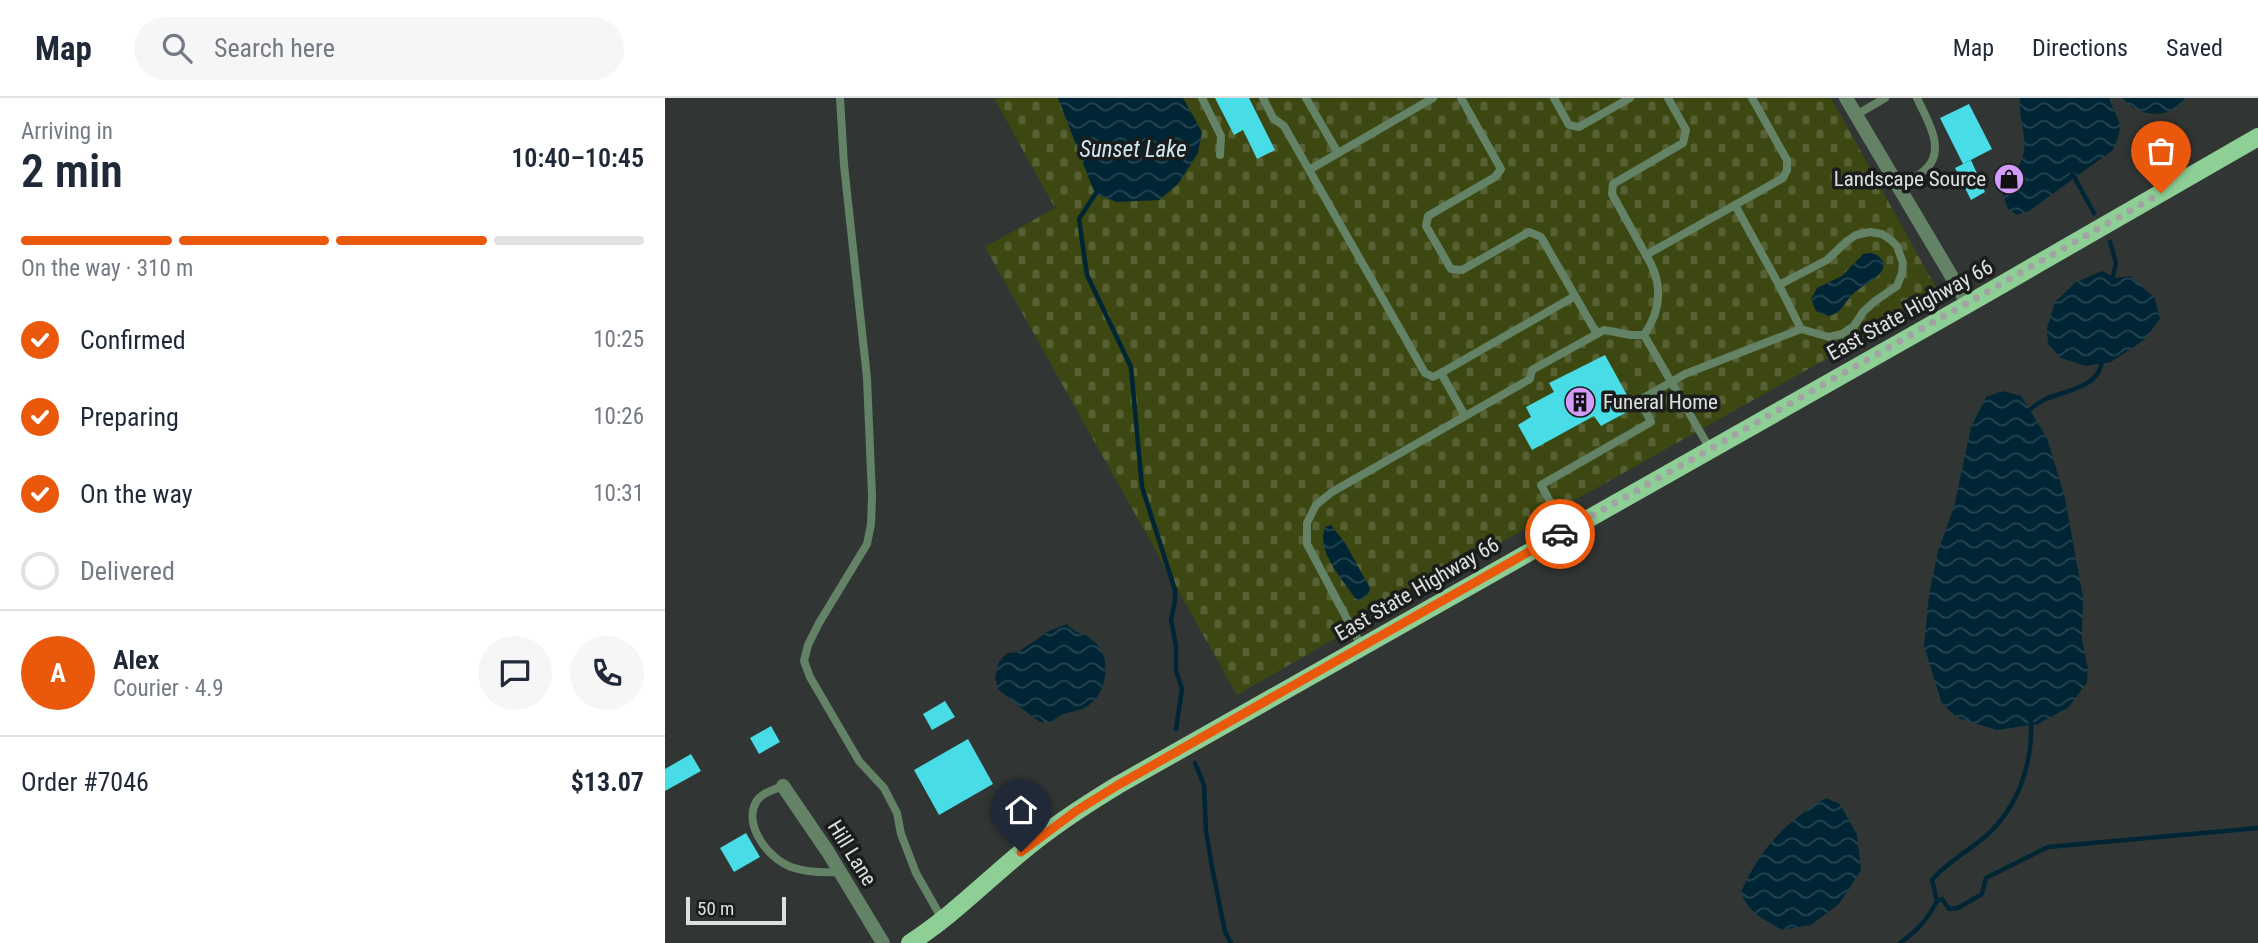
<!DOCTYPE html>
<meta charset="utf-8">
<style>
:root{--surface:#fff;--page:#f6f6f7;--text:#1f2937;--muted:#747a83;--line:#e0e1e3;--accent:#ea580c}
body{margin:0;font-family:"Roboto Condensed",sans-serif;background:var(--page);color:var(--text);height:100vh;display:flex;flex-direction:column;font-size:26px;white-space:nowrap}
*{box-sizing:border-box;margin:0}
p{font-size:23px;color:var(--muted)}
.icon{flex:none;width:38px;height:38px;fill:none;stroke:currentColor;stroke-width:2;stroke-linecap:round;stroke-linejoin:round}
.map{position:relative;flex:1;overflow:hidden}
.sheet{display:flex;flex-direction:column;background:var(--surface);width:665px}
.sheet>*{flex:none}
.scale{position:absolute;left:21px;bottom:18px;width:100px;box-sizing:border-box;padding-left:7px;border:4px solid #dde0df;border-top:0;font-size:19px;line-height:24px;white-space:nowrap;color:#dde0df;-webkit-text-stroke:5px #1a1d1c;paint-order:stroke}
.pin{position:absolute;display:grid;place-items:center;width:60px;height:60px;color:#fff;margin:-72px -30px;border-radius:50% 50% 50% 0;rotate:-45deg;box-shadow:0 0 7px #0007}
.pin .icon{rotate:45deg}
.courier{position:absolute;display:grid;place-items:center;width:70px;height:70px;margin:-35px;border:5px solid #ea580c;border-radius:50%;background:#fff;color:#222;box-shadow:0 2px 9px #0007}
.headline em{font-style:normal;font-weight:600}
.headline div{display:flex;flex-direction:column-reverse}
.headline{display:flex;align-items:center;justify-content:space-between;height:119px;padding:0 21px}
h1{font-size:46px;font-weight:600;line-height:52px}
.bar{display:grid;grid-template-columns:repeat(4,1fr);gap:10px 7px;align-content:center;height:84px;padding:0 21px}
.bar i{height:9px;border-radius:5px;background:var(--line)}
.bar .on{background:var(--accent)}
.bar p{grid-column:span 4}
.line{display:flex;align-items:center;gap:18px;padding:0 21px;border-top:2px solid var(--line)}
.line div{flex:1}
.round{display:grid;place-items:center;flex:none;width:74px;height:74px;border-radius:37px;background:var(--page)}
ol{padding:0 21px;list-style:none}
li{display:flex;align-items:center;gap:21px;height:77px}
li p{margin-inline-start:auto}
li .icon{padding:7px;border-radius:50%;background:var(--accent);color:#fff;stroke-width:4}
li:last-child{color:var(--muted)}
li i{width:38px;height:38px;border:4px solid var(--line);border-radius:50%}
header{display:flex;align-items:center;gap:42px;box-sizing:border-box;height:98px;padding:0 35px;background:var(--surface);border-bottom:2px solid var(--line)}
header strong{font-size:33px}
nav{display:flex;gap:38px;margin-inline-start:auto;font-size:24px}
.search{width:490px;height:63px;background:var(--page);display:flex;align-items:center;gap:18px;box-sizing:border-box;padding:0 24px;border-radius:38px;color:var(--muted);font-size:26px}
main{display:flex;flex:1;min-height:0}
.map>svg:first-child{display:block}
.cemetery{fill:url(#cemetery-stones)}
.water{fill:url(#water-waves)}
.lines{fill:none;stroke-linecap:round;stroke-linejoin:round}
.stream{stroke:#002635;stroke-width:4.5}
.building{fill:#47dce6}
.lane{stroke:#638266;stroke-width:8}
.street{stroke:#638266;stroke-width:14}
.primary{stroke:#8ecf96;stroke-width:18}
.done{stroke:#a1a4a3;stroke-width:7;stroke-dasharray:0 12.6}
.route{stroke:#ea580c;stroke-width:9}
.labels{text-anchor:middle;stroke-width:7;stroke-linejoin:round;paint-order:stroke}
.poi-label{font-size:21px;fill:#dde0df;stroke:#1a1d1c;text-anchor:end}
.street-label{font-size:21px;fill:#dde0df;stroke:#1a1d1c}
.water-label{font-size:23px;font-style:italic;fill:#cee6f2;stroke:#1a1d1c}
</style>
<header>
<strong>Map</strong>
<div class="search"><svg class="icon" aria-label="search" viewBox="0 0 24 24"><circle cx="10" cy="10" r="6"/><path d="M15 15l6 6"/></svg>Search here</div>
<nav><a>Map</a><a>Directions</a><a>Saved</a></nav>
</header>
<main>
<section class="sheet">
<div class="headline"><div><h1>2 min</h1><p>Arriving in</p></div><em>10:40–10:45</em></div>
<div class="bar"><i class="on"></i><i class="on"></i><i class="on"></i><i></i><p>On the way · 310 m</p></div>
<ol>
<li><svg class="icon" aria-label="check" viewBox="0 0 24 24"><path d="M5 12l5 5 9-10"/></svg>Confirmed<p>10:25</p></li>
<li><svg class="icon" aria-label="check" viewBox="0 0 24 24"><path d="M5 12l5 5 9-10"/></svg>Preparing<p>10:26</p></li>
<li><svg class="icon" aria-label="check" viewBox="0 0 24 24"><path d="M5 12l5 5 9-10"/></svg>On the way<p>10:31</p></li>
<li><i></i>Delivered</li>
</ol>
<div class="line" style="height:126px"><b class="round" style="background:var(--accent);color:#fff">A</b><div><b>Alex</b><p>Courier · 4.9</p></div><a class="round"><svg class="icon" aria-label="chat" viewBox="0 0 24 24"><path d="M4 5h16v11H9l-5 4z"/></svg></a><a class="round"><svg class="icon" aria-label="phone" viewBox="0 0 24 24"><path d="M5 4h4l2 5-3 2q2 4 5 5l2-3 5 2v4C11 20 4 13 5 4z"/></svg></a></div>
<div class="line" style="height:91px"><div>Order #7046</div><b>$13.07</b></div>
</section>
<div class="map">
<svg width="1593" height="845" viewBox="0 0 1593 845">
<defs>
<pattern id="cemetery-stones" width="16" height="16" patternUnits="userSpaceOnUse" patternTransform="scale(1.75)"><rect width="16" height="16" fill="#3c4711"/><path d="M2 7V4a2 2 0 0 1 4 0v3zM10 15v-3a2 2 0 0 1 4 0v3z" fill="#586133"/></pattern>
<pattern id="water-waves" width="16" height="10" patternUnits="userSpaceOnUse" patternTransform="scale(1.75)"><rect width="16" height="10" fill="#002635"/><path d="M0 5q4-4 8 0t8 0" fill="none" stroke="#254552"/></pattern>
</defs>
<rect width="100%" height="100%" fill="#313634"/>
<polygon class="cemetery" points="329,0 1166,0 1275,197 903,406 572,597 320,149 390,110"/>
<g class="water">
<polygon points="393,0 518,0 537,34 533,55 513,86 494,102 452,104 430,96"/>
<path d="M1355,0H1444C1453,26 1461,23 1448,52L1364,113L1352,117L1343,111L1337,93C1342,81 1355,70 1358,58C1363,39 1353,19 1355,0Z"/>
<path d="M1458,0H1520C1516,5 1510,12 1503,14C1486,19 1467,13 1458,0Z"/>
<path d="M1205,155C1211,156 1215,158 1218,164C1223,178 1194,188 1186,198C1178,207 1175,217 1162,218L1151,213L1146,201L1152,190L1177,178L1198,156Z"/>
<polygon points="1437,173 1451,180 1465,178 1490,200 1495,221 1479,242 1446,264 1421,268 1396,260 1383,246 1382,230 1390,204 1411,184"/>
<polygon points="1338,293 1356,298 1382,340 1400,400 1418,499 1417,543 1423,570 1422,584 1404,609 1373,626 1332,632 1293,620 1277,606 1259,548 1264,497 1273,453 1289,409 1306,329 1321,299"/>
<path d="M666,427L680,445L705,490L703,497L694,503L690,500C677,480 651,454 660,429Z"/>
<path d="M402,526C412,537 415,533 425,540C440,551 443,566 439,583C436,594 432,602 421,609C410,615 397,613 387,624H375L352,607L333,591L330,579L334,564L342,555L353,554L384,533Z"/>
<path d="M1161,700L1175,706L1192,737L1196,772L1174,806L1146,827L1117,832C1099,821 1083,815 1076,794C1095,751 1120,724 1161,700Z"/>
</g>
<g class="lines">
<g class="stream">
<polyline points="1407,75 1429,115"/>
<polyline points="433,92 414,121 422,177 466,269 477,389 510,492 510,502 506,522 511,548 511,572 517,591 511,631"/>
<polyline points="1445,144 1451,165 1447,184"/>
<path d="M1362,314C1368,309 1374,304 1381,301C1401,292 1435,290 1437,262"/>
<polyline points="530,665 539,687 541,733 547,769 560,834 566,845"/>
<polyline points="1272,803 1277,801 1284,811 1293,810 1317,796 1321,780 1383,749 1593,730"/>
<path d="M1235,845C1253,832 1262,822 1272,803L1267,782C1282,764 1303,753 1321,738C1354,708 1368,665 1366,621"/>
</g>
</g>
<g class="building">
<polygon points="550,0 584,0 610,52 592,61 578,32 569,37"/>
<polygon points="1304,6 1327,51 1298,66 1275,20"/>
<polygon points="1306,62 1320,94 1306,102 1290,70"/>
<polygon points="940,257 967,306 960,310 962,314 936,328 929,318 867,352 853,327 866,319 861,309 889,294 884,285"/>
<polygon points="280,603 290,619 267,632 258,616"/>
<polygon points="106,628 115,644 94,656 85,640"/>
<polygon points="303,641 328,686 274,717 249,672"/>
<polygon points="26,656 36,673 0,693 0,671"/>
<polygon points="81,735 95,759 69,774 55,750"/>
</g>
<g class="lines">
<g class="lane">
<polyline points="175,0 179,67 202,280 207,398 206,426 202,446 154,525 143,547 139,563 145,579 194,663 219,690 232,715 236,736 251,775 277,821"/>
<polyline points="537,0 556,38 555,57"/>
<polyline points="598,0 608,20 619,28 760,275 768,279 776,275 800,318"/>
<polyline points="641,0 673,55"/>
<polyline points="796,0 836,71 830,79 763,118 761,128 786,171 797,172 864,134 876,139 932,236"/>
<polyline points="889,0 904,27 914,29 965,0"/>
<polyline points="1003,0 1021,32 1018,45 948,86 947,96 981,157 1070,107 1114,187"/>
<polyline points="1191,17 1220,0"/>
<polyline points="644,72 768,0"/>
<path d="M1233,88C1242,83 1254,78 1261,71C1282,51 1261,20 1252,0"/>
<polyline points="1070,107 1118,80 1122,72 1122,62 1087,0"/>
<path d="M979,237C997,211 998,184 981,157"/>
<polyline points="776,275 910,198"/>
<polyline points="901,433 876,387 986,324 975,302 1020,276 1136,231 1164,239 1177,236 1189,228 1198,214 1210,203 1232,188 1237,175 1238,165 1232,148 1226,142 1217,136 1205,134 1191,137 1182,143 1162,162 1114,187 1136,231"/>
<polyline points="697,549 642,446 642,425 651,407 667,394 865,281 867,272 939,232 966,237 979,237 1045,351"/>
<path d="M118,688C109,692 96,695 91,704C78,728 104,761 126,769C141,774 159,775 175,774"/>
</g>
<g class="street">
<polyline points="1181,0 1303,206"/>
<polyline points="118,688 163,754 218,845"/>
</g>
<path class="primary" d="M245,845C286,819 321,783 359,752C389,727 420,707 453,687L1303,206L1593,39"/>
</g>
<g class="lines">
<polyline class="done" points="895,436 1496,95"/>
<polyline class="route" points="356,754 411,713 453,687 895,436"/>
</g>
<defs>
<g id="shop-disc" transform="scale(1.575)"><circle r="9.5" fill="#d39cfc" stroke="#1a1d1c"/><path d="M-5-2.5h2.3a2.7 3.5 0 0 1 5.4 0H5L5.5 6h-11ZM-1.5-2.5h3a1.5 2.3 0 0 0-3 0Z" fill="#111"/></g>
<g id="building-disc" transform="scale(1.575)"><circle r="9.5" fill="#d39cfc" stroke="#1a1d1c"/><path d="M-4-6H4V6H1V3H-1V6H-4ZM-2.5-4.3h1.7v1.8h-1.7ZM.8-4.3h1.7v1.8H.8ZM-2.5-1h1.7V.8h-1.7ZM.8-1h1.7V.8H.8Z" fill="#111"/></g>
</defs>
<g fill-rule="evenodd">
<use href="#shop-disc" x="1344" y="81"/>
<use href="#building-disc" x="915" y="304"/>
</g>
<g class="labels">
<g class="poi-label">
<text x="1321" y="88">Landscape Source</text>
<text x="938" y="311" text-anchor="start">Funeral Home</text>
</g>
<g class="street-label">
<text transform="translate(1245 212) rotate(-29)" y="7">East State Highway 66</text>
<text transform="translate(752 491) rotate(-30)" y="7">East State Highway 66</text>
<text transform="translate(187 755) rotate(58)" y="7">Hill Lane</text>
</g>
<g class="water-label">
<text x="468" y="59">Sunset Lake</text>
</g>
</g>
</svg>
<div class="scale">50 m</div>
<div class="pin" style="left:1496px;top:95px;background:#ea580c"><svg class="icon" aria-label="bag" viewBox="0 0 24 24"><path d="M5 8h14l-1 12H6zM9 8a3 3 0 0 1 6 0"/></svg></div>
<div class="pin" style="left:356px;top:754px;background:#1f2937"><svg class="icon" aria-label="home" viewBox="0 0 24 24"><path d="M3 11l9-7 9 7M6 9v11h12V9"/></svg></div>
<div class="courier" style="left:895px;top:436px"><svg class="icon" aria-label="car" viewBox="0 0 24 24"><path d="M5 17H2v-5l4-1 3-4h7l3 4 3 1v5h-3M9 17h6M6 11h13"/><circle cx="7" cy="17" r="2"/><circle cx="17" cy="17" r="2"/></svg></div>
</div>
</main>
